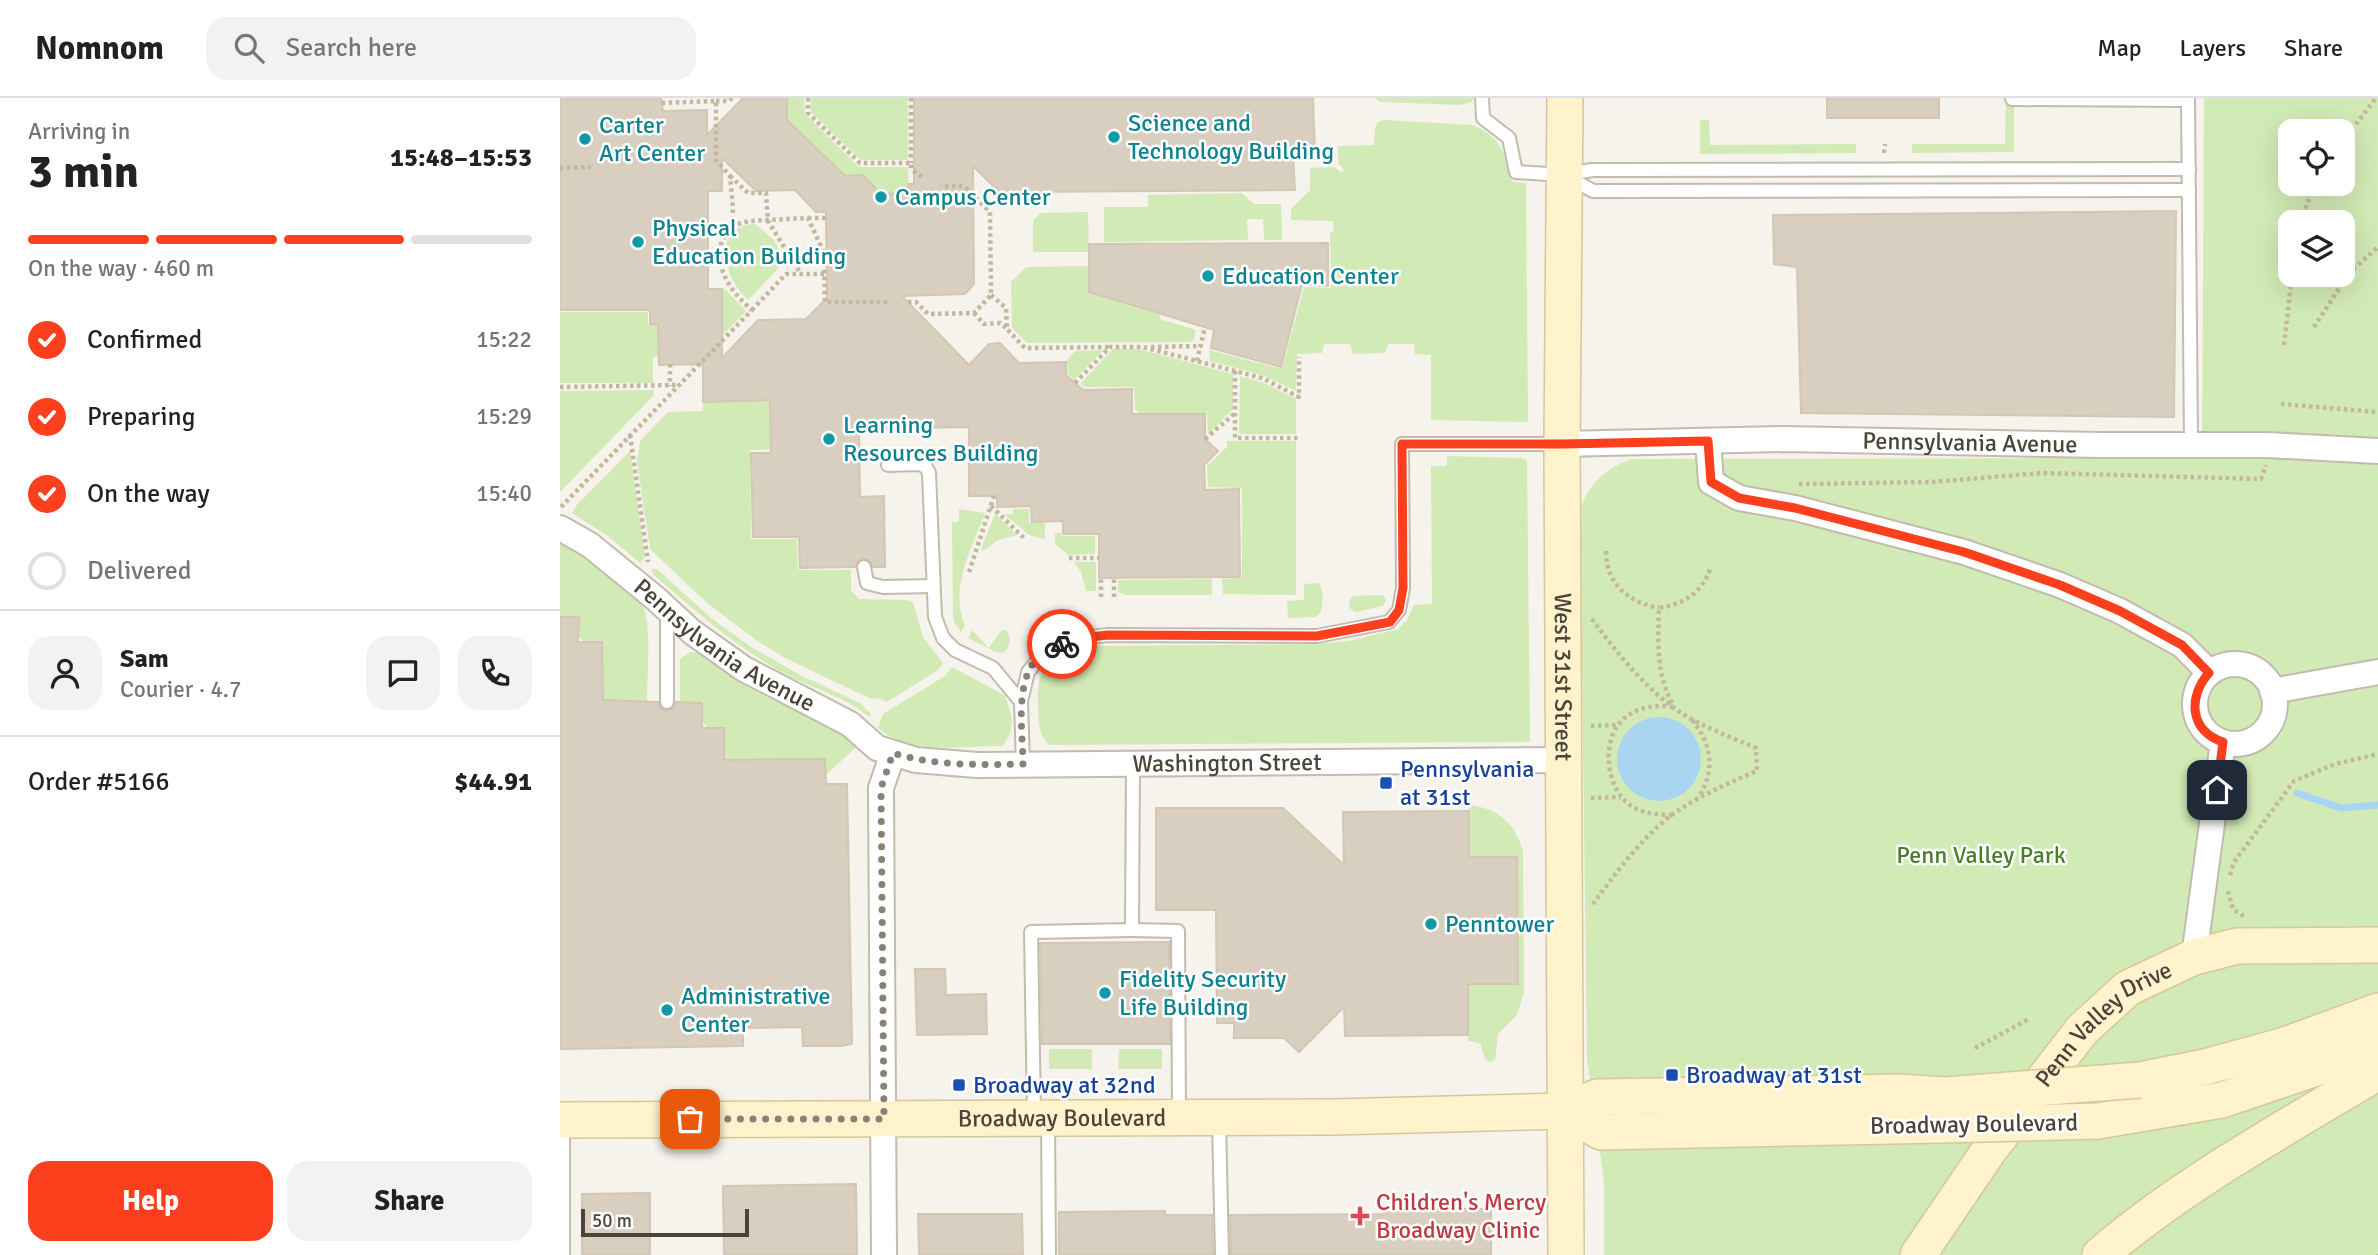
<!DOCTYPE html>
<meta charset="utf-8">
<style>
:root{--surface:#fff;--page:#f2f2f2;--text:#222;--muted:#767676;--line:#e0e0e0;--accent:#fc3f1d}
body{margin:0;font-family:Signika,sans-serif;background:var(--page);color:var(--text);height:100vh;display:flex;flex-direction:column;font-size:26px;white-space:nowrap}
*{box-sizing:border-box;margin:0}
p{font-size:23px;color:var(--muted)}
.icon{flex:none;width:38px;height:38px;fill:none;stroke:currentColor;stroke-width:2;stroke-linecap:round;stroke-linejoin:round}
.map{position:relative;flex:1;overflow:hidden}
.panel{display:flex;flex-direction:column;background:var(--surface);width:560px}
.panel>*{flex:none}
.controls{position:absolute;left:1718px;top:21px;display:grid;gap:14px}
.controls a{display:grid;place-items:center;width:77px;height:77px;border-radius:14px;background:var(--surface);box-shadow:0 7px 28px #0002;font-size:35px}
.scale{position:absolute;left:21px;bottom:18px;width:168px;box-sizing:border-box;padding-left:7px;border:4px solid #4b4439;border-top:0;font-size:19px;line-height:24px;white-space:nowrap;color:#4b4439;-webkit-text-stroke:5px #fff;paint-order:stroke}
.pin{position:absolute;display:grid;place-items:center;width:60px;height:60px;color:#fff;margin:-30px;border-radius:14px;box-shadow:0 4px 10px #0006}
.courier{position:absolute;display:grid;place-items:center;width:70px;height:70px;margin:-35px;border:5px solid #fc3f1d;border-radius:50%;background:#fff;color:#222;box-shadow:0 2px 9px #0007}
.head em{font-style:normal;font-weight:800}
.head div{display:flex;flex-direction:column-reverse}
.head{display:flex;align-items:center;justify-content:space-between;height:119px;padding:0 28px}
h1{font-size:46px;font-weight:800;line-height:52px}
.bar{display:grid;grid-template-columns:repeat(4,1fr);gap:10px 7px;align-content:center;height:84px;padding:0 28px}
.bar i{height:9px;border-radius:5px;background:var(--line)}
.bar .active{background:var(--accent)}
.bar p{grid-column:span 4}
.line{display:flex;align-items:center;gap:18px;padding:0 28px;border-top:2px solid var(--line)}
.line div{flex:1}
.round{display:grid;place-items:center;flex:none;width:74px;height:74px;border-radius:21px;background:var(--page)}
ol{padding:0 28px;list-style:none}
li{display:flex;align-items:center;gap:21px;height:77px}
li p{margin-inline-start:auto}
li .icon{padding:7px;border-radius:50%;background:var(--accent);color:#fff;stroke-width:4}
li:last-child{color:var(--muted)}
li i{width:38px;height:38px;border:4px solid var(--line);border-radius:50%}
.button{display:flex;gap:14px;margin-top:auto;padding:14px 28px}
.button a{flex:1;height:80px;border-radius:21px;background:var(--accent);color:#fff;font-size:28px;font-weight:800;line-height:80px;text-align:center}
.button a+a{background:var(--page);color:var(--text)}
header{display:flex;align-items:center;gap:42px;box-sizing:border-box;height:98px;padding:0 35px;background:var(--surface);border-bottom:2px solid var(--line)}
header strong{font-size:33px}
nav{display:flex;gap:38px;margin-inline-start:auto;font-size:24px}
.search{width:490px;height:63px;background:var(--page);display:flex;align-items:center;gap:18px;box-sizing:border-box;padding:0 24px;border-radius:21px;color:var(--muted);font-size:26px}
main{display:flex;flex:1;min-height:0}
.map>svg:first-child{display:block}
.green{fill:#d2eab5;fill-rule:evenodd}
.water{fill:#a9d4f2}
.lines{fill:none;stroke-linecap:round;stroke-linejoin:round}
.stream{stroke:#a9d4f2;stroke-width:7}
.building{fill:#d8cfc1;stroke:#d3c7b4;stroke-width:2;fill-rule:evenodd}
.lane-casing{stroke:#c2bbae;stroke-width:16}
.street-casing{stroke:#c2bbae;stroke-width:28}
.secondary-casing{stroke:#d6c79b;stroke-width:38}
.path{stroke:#c4b79f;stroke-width:4.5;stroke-dasharray:3.5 3.5;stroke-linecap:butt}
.lane{stroke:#fff;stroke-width:12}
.street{stroke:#fff;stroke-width:24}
.secondary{stroke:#fff3cd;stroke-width:35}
.secondary-bridge-casing{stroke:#d6c79b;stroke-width:38;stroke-linecap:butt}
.secondary-bridge{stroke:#fff3cd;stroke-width:35}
.done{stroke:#878178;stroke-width:7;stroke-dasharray:0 12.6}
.route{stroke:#fc3f1d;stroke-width:9}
.culture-dot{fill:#0f9aa8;stroke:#fff;stroke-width:2.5}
.transit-dot{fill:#1a4fb4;stroke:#fff;stroke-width:2.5}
.health-dot{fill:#e0444e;stroke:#fff;stroke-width:2.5}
.labels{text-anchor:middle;stroke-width:5;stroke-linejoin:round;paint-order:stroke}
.culture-label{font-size:24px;fill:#0d838f;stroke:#fff;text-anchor:start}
.street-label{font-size:24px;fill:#4b4439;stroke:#fff}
.transit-label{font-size:24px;fill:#164399;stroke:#fff;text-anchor:start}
.park-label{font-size:24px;fill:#4a7f2a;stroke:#fff}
.health-label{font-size:24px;fill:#be3a42;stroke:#fff;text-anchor:start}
</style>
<header>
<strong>Nomnom</strong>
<div class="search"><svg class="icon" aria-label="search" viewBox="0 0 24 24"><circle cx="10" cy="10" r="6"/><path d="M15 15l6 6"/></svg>Search here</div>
<nav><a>Map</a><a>Layers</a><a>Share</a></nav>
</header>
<main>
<section class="panel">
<div class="head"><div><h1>3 min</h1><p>Arriving in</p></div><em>15:48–15:53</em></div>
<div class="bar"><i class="active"></i><i class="active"></i><i class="active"></i><i></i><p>On the way · 460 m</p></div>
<ol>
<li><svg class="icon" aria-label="check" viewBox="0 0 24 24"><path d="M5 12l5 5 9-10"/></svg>Confirmed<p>15:22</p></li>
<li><svg class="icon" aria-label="check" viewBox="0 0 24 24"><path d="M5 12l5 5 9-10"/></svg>Preparing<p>15:29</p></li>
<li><svg class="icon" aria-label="check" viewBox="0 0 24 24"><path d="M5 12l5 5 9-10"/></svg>On the way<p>15:40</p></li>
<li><i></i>Delivered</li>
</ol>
<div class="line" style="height:126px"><a class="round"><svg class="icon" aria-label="person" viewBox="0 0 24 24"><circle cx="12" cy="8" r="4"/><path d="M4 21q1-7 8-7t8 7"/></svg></a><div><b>Sam</b><p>Courier · 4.7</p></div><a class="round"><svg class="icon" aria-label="chat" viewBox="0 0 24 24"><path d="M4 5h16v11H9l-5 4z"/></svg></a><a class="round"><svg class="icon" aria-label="phone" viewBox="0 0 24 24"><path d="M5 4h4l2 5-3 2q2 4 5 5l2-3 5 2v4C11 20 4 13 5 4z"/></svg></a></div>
<div class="line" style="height:91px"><div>Order #5166</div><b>$44.91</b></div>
<div class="button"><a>Help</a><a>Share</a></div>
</section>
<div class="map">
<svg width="1818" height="1157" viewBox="0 0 1818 1157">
<rect width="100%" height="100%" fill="#f6f3ec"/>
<g class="green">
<polygon points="227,0 244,0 245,16 299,69 348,69 349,95 321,96 303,77 285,78 227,22"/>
<polygon points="251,0 348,0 348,62 301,62 251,14"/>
<polygon points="815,0 914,0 912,4 900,7 820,4"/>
<polygon points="1446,0 1454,0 1454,54 1352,55 1352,46 1445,46"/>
<path d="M1644,0H1818V1157H1044V1083L1027,962L1020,411C1030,385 1045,371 1071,361L1642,360ZM1731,33H1783V86H1731ZM1731,124H1783V177H1731Z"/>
<path d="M824,22L912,27C932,35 943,46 947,68C949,74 948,78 953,84L966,85L968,324L871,322V257L855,256L854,246H828L825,255L793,256L790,246H764L762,255L737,256L736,293L702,277L650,263L649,252L722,271L744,189L771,190L770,135L774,134L773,123L731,122V111L750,92V70L774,69L781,75L784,72L778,65V48L814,47L815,30L818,24Z"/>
<polygon points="1140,22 1149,22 1150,47 1296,46 1296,55 1140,56"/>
<polygon points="682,95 694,106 721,106 722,142 704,142 703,121 687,121 688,142 544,144 544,109 588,109 588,97"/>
<polygon points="528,114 529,154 473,154 473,122 481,115"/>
<path d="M195,126L214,142L225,163L188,202C164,181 149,128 195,126Z"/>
<polygon points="528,168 528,194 600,217 600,221 636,232 633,244 467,245 452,230 451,184 466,169"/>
<polygon points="162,191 165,191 186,213 132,269 129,266 162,229"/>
<polygon points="0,214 88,214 88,227 98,227 99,259 93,259 93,285 0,285"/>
<polygon points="553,251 578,251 673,276 673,311 648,336 647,315 587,315 584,319 575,311 574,289 525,289 520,286"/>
<polygon points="543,252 514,282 508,276 507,262 515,253"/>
<polygon points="680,278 702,284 736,301 736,336 679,336"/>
<polygon points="94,292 94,297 0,394 0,293"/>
<polygon points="210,302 211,323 240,351 190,352 191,441 237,441 238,472 291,472 291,492 299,501 346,502 353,504 363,539 383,565 378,572 327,604 319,600 311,601 225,560 196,542 146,504 90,451 77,364 80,343 108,314 143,313 143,304"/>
<polygon points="667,343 736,343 736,497 663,496 662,481 682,480 682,390 648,389 647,368 667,349"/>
<polygon points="70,353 85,459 80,465 49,439 12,415 16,408"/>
<path d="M887,358L961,360L967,363L970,644L489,647C478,636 479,625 478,611C475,564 492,552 536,548L754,546L789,543L838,531L847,522L854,507L872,506L871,368H887Z"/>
<path d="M399,411L425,415C412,451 389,489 405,527L401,534L394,524L393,516L392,424H399Z"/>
<polygon points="453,411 469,411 469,425 485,425 485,441 469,437 444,416 453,416"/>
<polygon points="435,416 457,437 438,442 423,453 421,451"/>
<polygon points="495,435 501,435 502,438 535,438 535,456 508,457 495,446"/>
<path d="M0,440C16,450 78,492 83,507C92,529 87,578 87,603H58L44,620L42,544H24L0,519Z"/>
<polygon points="514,464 536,464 536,493 526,493 521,474"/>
<path d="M92,471H97L151,520L191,549L242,578L300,605L311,616L309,619C283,597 247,589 218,572C172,545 132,511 93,476Z"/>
<polygon points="652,481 652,497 566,497 558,494 558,482"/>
<path d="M758,485C765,492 763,507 760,516L755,519L728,520L727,503L744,502V486Z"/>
<polygon points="823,497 826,502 823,508 796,514 789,510 790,502 793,498"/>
<polygon points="412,532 429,550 442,532 446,532 450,541 448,550 443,555 436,554 408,540"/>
<path d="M130,554C149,552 166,575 181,585C216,607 269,620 296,649L265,678L264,661L182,662L165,677L164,630H148L142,623V605H120V561Z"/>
<path d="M392,569L444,597C452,614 457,633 442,648C401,648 351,658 318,630L323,616L385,578Z"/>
<path d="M909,707C938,710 955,725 963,753L964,895L957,917L938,936L935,962L930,964L925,961L920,945L908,943V886H957L909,759Z"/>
<rect x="489" y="951" width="43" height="20"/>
<polygon points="559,951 602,951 602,971 558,971"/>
</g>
<circle class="water" cx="1099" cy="661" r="42"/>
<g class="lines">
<polyline class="stream" points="1737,695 1781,710 1818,707"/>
</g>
<g class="building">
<path d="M0,0H101L103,13L147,12V37L183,0H227V22L285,78L303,77L321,96L349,95L348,86H354V0H753L755,56L733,57L735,92L439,94L413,68L414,186L405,196L342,198L409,267L429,246L440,245L459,265L506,264V277L523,292L572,291V316H645V341L658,353L644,367L645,392L679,391L680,479L539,480V436H503V423L472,424L471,408L437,409V398H409V329L299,331L300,399L324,398L325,469H313L310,463L303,460L298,463L295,469L240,470L239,439H193L191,355H211L210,302L143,304V266L99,267L98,226H90V212H0ZM162,60L196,93L235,92L256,114H266L267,200L246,221L198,222L162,260V191H148V93H162Z"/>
<rect x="1267" y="0" width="112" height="20"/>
<polygon points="1616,113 1614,319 1241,315 1237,169 1214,166 1213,117"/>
<polygon points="768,145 768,188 742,186 721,269 651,250 654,232 529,194 529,146"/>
<polygon points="0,519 19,519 18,544 42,544 43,602 98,604 100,609 106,613 112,611 116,604 142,605 142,630 164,630 164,662 265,661 266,686 287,686 292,946 281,948 243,948 242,929 183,930 183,948 0,951"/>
<polygon points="596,710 723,710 784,767 783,714 909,713 909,759 957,759 958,886 908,886 908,937 785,938 784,909 739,954 724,940 674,940 674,925 657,925 656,812 596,812"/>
<polygon points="609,844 610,946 482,946 480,845"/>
<polygon points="355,871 385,871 386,897 426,896 427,936 357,937"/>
<polygon points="296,1086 297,1157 164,1157 163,1088"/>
<polygon points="90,1095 90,1157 22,1157 22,1096"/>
<polygon points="826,1111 931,1111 931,1157 671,1157 670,1117 826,1116"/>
<polygon points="605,1113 605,1117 652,1117 653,1157 499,1157 499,1114"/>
<polygon points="358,1116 462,1116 463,1157 359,1157"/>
</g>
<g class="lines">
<g class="lane-casing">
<g id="lane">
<polyline points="922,0 923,20 949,40 956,74 1004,77 1032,72 1629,71"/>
<polyline points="1628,0 1631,346"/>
<polyline points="1452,1 1628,2"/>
<polyline points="1008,79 1033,93 1629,92"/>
<polyline points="328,367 359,366 366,369 369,375 375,519 383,540 395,552 433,570 461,604 463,666"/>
<polyline points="304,469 307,485 323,489 373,488"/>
<polyline points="107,513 107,604"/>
<polyline points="461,604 468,574 486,552 512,541 548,537 757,538 829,524 839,512 843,490 842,346 1002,346"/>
<polyline points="572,832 618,833 619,1019"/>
<polyline points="474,1017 471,834 572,832 573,665"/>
<polyline points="488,1021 489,1157"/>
<polyline points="659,1023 662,1157"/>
<polyline points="3,1025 3,1157"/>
</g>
</g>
<g class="street-casing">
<g id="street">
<polyline points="1148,343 1151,384 1179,400 1235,410 1404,454 1500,487 1560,513 1622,547 1649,574"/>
<path id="s1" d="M1002,346L1224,341L1541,347H1707L1818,353"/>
<path id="s2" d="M0,430L30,447L95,500L132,534L184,571L290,626L317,650L356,662L417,667L1002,662"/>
<circle cx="1675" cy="606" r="40"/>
<polyline points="1712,593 1818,574"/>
<polyline points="1634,859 1663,644"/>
<polyline points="324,1157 321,690 333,655"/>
</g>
</g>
<g class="secondary-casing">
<g id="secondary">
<path id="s3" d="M1005,0L1002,346L1006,1157"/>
<polyline points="1580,982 1645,969 1722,948 1818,913"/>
<polyline points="1005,1013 1041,1034 1381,1027"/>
<path id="s4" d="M0,1022L773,1019L1005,1013L1037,999L1339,994L1385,997"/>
<polyline points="1538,1023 1662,1002 1818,949"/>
<path id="s5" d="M1358,1157L1430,1051L1522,932L1568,890L1634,859L1677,848L1818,847"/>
<path d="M1540,1157C1624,1085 1724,1031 1818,974"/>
</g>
</g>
<g class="path">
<polyline points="248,0 248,15 300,65 351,65 351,71 362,79"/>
<polyline points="351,0 351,65"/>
<polyline points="156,3 169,3 172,0"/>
<polyline points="1783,43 1816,0"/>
<polyline points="1324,55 1325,46"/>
<polyline points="0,70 31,69"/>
<polyline points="170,78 188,95 206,95 208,123 241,176"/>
<polyline points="248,120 266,120"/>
<polyline points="1741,124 1754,86"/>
<polyline points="171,128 189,123 248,120 264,155 265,204 330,204"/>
<polyline points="431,197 446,210 447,231 465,250 550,249"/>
<polyline points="348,204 356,204 368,216 414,215 431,197 430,114 404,88 381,89"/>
<polyline points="192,212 226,176 267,176"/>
<polyline points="414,215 424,226 440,225 446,230"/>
<polyline points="1754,229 1789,175 1818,149"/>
<polyline points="1724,247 1732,177"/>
<polyline points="591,249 641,248"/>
<polyline points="637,263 645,229"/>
<polyline points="110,266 110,288"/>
<polyline points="675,273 675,340 739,340"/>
<polyline points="515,285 550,249 583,249 675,273 702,280 739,299 739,259"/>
<polyline points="0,289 117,287"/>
<polyline points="1721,306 1818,314"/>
<polyline points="70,337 88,464"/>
<polyline points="645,341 674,316"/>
<polyline points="1239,386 1371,384 1482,375 1701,381 1706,367"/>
<polyline points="431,408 465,441"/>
<path d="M1,409L192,212C173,196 155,173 161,146C163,139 170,133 171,127C175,113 171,92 170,78L156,62V3L102,5"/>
<path d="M1046,453C1046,486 1068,504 1099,510"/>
<polyline points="509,460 539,460"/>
<polyline points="409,474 434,398"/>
<polyline points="541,499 541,480"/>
<polyline points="554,499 554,480"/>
<path d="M1032,521C1059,558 1091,598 1131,621C1152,632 1175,641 1196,650L1197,673C1166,686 1136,699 1109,719C1080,742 1055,776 1033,806"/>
<path d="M1112,605C1096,575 1098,543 1099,510C1125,506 1144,493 1151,468"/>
<path d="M1132,622C1152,646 1156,673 1138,700"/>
<polyline points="1031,628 1058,627"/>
<polyline points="1031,700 1061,699"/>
<path d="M1112,717C1100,717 1086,716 1075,710C1048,697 1041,650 1058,627C1070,610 1094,606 1113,609"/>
<polyline points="1670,777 1674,764 1734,683 1775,666 1818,656"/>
<polyline points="1668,793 1673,811 1685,819"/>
<polyline points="1415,950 1469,921"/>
<polyline points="1818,1157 1818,1156"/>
</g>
<use href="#lane" class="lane"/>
<use href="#street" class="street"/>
<use href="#secondary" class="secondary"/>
<g class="secondary-bridge-casing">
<g id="secondary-bridge">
<polyline points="1385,997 1580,982"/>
<polyline points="1381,1027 1538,1023"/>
</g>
</g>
<use href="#secondary-bridge" class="secondary-bridge"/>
</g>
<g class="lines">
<path class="done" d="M130,1021H324L321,690L333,655C375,668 419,667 463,666C463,631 452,575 486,552C491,549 497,548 502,546"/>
<path class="route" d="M502,546L512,541L548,537L757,538L830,524L839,512L843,490L842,346H1002L1148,343L1151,384L1179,400L1235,410L1404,454L1500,487L1560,513L1622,547L1649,575C1628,598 1629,633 1663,644L1657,692"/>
</g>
<g class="culture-dot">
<circle cx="554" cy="39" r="7"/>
<circle cx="25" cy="41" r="7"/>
<circle cx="321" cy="99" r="7"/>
<circle cx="78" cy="144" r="7"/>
<circle cx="648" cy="178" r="7"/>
<circle cx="269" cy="341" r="7"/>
<circle cx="871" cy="826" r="7"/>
<circle cx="545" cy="895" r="7"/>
<circle cx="107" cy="912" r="7"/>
</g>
<g class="transit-dot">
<rect x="819" y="678" width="14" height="14" rx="3.5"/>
<rect x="1105" y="970" width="14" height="14" rx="3.5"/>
<rect x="392" y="980" width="14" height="14" rx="3.5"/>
</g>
<path class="health-dot" d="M796.5 1107.5h7v7h7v7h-7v7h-7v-7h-7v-7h7z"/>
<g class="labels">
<g class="culture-label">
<text x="568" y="33">Science and<tspan x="568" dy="28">Technology Building</tspan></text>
<text x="39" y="35">Carter<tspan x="39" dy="28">Art Center</tspan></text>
<text x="335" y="107">Campus Center</text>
<text x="92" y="138">Physical<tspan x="92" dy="28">Education Building</tspan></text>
<text x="662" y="186">Education Center</text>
<text x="283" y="335">Learning<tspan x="283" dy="28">Resources Building</tspan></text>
<text x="885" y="834">Penntower</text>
<text x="559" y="889">Fidelity Security<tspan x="559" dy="28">Life Building</tspan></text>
<text x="121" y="906">Administrative<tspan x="121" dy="28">Center</tspan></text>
</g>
<g class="street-label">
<text dy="8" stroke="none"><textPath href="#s1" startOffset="408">Pennsylvania Avenue</textPath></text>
<text dy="8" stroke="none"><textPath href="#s2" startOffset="203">Pennsylvania Avenue</textPath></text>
<text dy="8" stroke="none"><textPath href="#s3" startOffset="579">West 31st Street</textPath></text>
<text dy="8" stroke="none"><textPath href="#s2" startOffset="740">Washington Street</textPath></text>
<text dy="8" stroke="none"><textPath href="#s5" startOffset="299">Penn Valley Drive</textPath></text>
<text dy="8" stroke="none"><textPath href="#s4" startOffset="502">Broadway Boulevard</textPath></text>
<text transform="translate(1414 1026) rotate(-1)" y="8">Broadway Boulevard</text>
</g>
<g class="transit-label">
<text x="840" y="679">Pennsylvania<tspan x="840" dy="28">at 31st</tspan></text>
<text x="1126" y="985">Broadway at 31st</text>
<text x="413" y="995">Broadway at 32nd</text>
</g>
<g class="park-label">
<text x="1421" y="765">Penn Valley Park</text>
</g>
<g class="health-label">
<text x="816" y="1112">Children's Mercy<tspan x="816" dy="28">Broadway Clinic</tspan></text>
</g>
</g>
</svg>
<div class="controls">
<a><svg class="icon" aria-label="locate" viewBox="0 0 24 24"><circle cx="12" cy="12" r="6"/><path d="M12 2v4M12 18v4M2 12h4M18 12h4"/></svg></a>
<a><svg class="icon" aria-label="layers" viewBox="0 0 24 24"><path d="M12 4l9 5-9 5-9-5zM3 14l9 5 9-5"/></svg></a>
</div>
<div class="scale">50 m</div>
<div class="pin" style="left:130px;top:1021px;background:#ea580c"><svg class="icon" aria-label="bag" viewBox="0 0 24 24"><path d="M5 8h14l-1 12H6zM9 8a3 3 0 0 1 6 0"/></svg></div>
<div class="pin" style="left:1657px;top:692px;background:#1f2937"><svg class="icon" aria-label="home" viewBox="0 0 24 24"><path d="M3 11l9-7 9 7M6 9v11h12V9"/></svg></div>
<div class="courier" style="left:502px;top:546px"><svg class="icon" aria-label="bike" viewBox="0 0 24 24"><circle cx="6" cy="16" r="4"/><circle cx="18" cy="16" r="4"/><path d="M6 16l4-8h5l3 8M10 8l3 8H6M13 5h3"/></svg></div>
</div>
</main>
